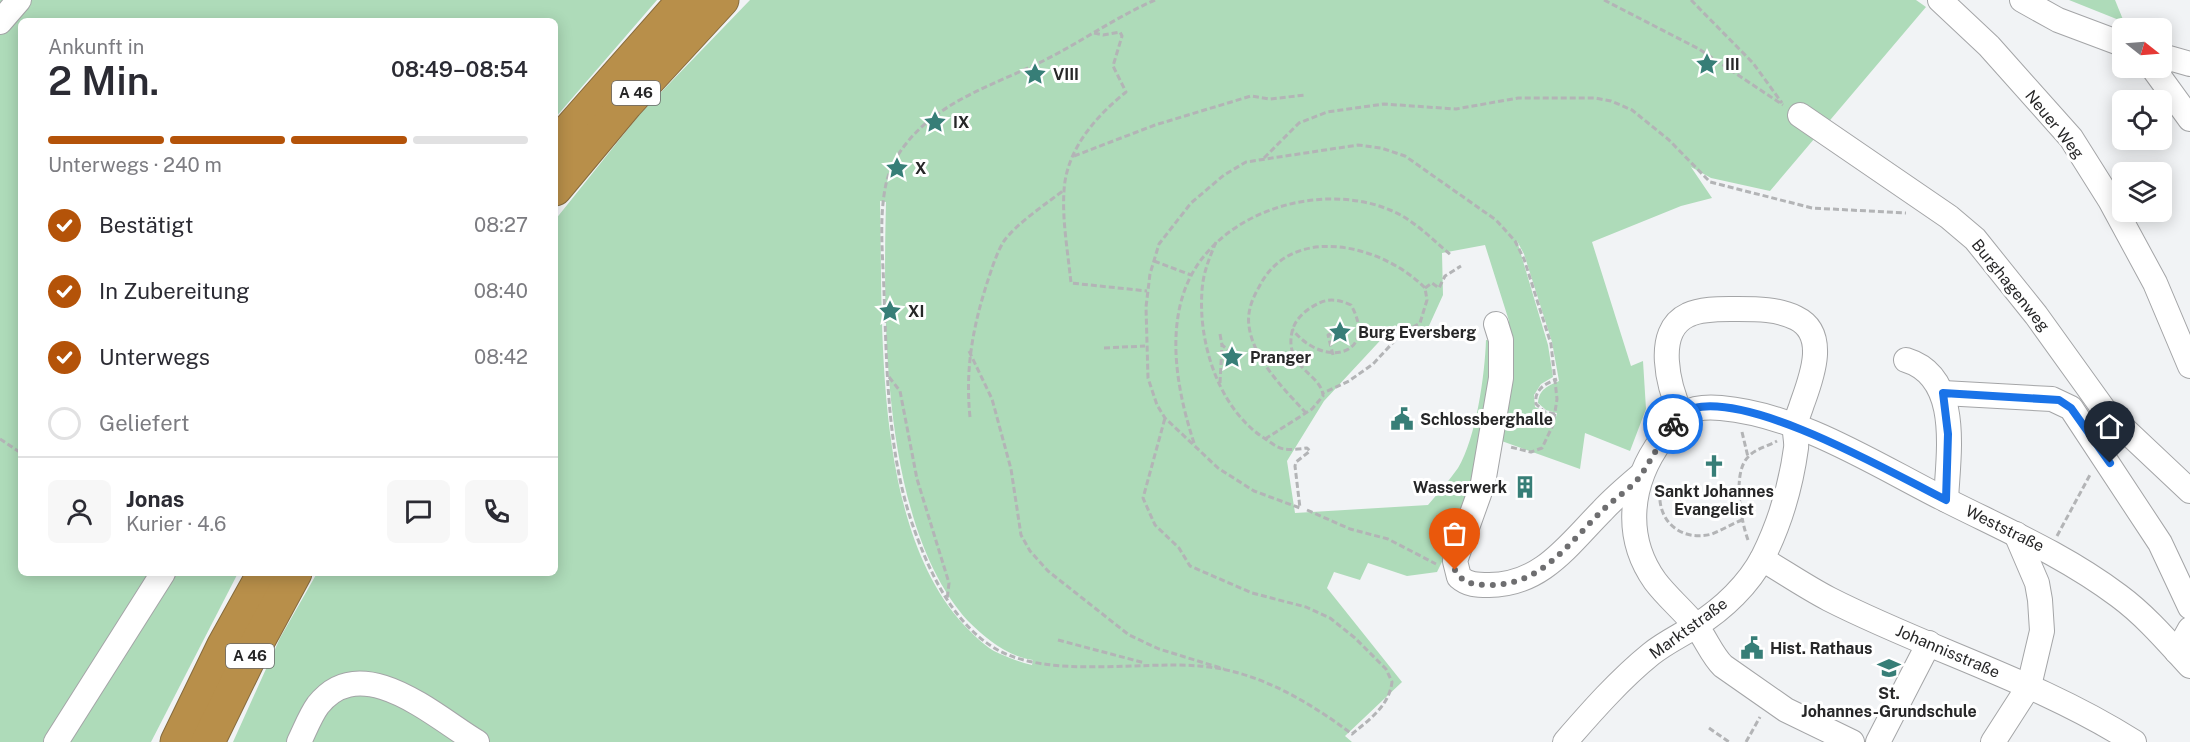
<!DOCTYPE html>
<html lang="de">
<meta charset="utf-8">
<style>
:root{--surface:#fff;--page:#f7f7f7;--text:#2b2b33;--muted:#7c7c81;--line:#e1e1e2;--accent:#b45309}
body{margin:0;font-family:"Public Sans",sans-serif;background:var(--page);color:var(--text);height:100vh;display:flex;flex-direction:column;font-size:22px;white-space:nowrap}
*{box-sizing:border-box;margin:0}
p{font-size:20px;color:var(--muted)}
.icon{flex:none;width:33px;height:33px;fill:none;stroke:currentColor;stroke-width:2;stroke-linecap:round;stroke-linejoin:round}
.map{position:relative;flex:1;overflow:hidden}
.panel{position:absolute;left:18px;top:18px;width:540px;height:558px;display:flex;flex-direction:column;background:var(--surface);border-radius:9px;box-shadow:0 3px 15px #0003}
.panel>*{flex:none}
.needle{width:39px;rotate:107deg}
.fabs{position:absolute;left:2112px;top:18px;display:grid;gap:12px}
.fabs a{display:grid;place-items:center;width:60px;height:60px;border-radius:9px;background:var(--surface);box-shadow:0 3px 15px #0003;font-size:30px}
.pin{position:absolute;display:grid;place-items:center;width:51px;height:51px;color:#fff;margin:-62px -26px;border-radius:50% 50% 50% 0;rotate:-45deg;box-shadow:0 0 6px #0007}
.pin .icon{rotate:45deg}
.courier{position:absolute;display:grid;place-items:center;width:60px;height:60px;margin:-30px;border:4px solid #1a73e8;border-radius:50%;background:#fff;color:#222;box-shadow:0 2px 8px #0007}
.summary em{font-style:normal;font-weight:600}
.summary div{display:flex;flex-direction:column-reverse}
.summary{display:flex;align-items:center;justify-content:space-between;height:102px;padding:0 30px}
h1{font-size:39px;font-weight:600;line-height:45px}
.bar{display:grid;grid-template-columns:repeat(4,1fr);gap:9px 6px;align-content:center;height:72px;padding:0 30px}
.bar i{height:8px;border-radius:4px;background:var(--line)}
.bar .current{background:var(--accent)}
.bar p{grid-column:span 4}
.line{display:flex;align-items:center;gap:15px;padding:0 30px;border-top:2px solid var(--line)}
.line div{flex:1}
.round{display:grid;place-items:center;flex:none;width:63px;height:63px;border-radius:9px;background:var(--page)}
ol{padding:0 30px;list-style:none}
li{display:flex;align-items:center;gap:18px;height:66px}
li p{margin-inline-start:auto}
li .icon{padding:6px;border-radius:50%;background:var(--accent);color:#fff;stroke-width:4}
li:last-child{color:var(--muted)}
li i{width:33px;height:33px;border:3px solid var(--line);border-radius:50%}
.map>svg:first-child{display:block}
.green{fill:#aedbb9;fill-rule:evenodd}
.lines{fill:none;stroke-linecap:round;stroke-linejoin:round}
.minor-casing{stroke:#a4a5a7;stroke-width:26}
.highway-casing{stroke:#856b3e;stroke-width:35}
.path{stroke:#b3b4b6;stroke-width:3;stroke-dasharray:6 3;stroke-linecap:butt}
.minor{stroke:#fff;stroke-width:24}
.highway{stroke:#b88f4a;stroke-width:33}
.done{stroke:#6e6e70;stroke-width:6;stroke-dasharray:0 10.8}
.route{stroke:#1a73e8;stroke-width:8}
.labels{text-anchor:middle;stroke-width:6;stroke-linejoin:round;paint-order:stroke}
.shield{fill:#fff;stroke:#686868;stroke-width:1.5}
.shield-label{font-size:15px;font-weight:bold;fill:#272728}
.poi-label{font-size:16px;font-weight:bold;fill:#272728;stroke:#fff;text-anchor:start}
.street-label{font-size:16px;fill:#272728;stroke:#fff}
</style>
<div class="map">
<svg width="2190" height="742" viewBox="0 0 2190 742">
<rect width="100%" height="100%" fill="#f1f3f5"/>
<g class="green">
<polygon points="0,0 657,0 555,118 555,21 21,21 21,573 158,573 51,742 0,742 0,34 8,25 0,19"/>
<path d="M750,0H1916L1926,7L1770,191L1711,178L1691,167L1712,198L1681,206L1592,242L1631,366L1643,361L1646,409L1630,451L1585,433L1580,469L1496,439L1509,321L1485,245L1442,253L1443,295L1428,328L1389,331L1324,401L1287,461L1295,513L1428,505C1438,493 1449,481 1458,468C1476,439 1485,374 1486,340L1495,341L1466,513L1437,572L1407,576L1368,563L1360,580L1334,572L1327,588L1402,682L1345,736L1352,742H233L280,638L317,573H555V220L640,114ZM880,201L886,202C883,324 882,527 968,621C986,639 1007,656 1033,660L1032,665C1020,662 1006,657 994,651C982,644 972,633 963,624C873,525 883,328 880,201ZM1517,241L1524,254L1552,342L1559,381C1548,386 1539,389 1538,403L1546,410L1557,413L1556,417L1535,407L1534,395L1541,384L1553,377L1548,345Z"/>
<polygon points="2069,0 2115,0 2124,22"/>
<polygon points="173,573 238,573 151,742 64,742"/>
</g>
<g class="lines">
<g class="minor-casing">
<g id="minor">
<polyline points="1940,0 1989,46 2071,138 2110,200 2155,283 2190,366"/>
<polyline points="2022,0 2058,20 2122,44"/>
<polyline points="0,22 19,0"/>
<polyline points="2162,56 2190,64"/>
<polyline points="2153,68 2190,119"/>
<polyline points="1800,115 1949,217 1975,239 2036,315 2105,411 2190,491"/>
<path d="M1496,324L1501,340V378L1483,483L1455,561L1459,577C1468,585 1477,585 1489,585C1542,585 1569,544 1602,511C1614,498 1627,487 1640,476"/>
<path d="M1906,360C1962,377 1948,455 1946,500"/>
<polyline points="1943,393 2052,399 2071,408 2160,543 2190,607"/>
<path d="M1762,559C1784,572 1806,587 1829,599C1929,650 2038,681 2134,742"/>
<polyline points="2177,652 2190,629"/>
<polyline points="56,742 163,573"/>
<path d="M299,742C305,730 310,716 318,705C362,649 435,717 477,742"/>
<path d="M1565,742C1591,712 1620,679 1651,654C1666,642 1682,635 1697,625C1723,609 1749,584 1763,557C1779,525 1791,485 1796,448C1797,441 1794,433 1795,426C1796,419 1800,411 1802,404C1811,379 1829,334 1796,318C1778,309 1757,309 1738,309C1723,309 1702,308 1688,315C1653,331 1669,388 1681,414"/>
<path d="M1852,742L1786,710L1723,666C1711,654 1706,638 1695,625C1683,610 1667,597 1655,581C1623,536 1630,482 1662,439C1680,414 1687,405 1721,408C1799,415 1873,463 1942,498C2003,529 2063,554 2119,596C2146,616 2168,642 2190,666"/>
<polyline points="1878,742 1929,643"/>
<polyline points="1993,742 2029,686 2042,631 2040,600 2037,583 2016,534"/>
</g>
</g>
<g class="highway-casing">
<g id="highway">
<polyline points="555,146 684,0"/>
<polyline points="555,189 626,104 722,0"/>
<polyline points="177,742 224,645 264,573"/>
<polyline points="208,742 250,656 295,573"/>
</g>
</g>
<g class="path">
<path d="M1155,0C1116,17 1081,42 1043,61C994,85 940,100 905,145C895,158 888,172 885,189C879,222 883,258 884,292C887,368 887,452 913,526C929,571 952,623 996,649C1048,679 1139,661 1199,666C1256,670 1308,701 1352,734C1370,719 1389,706 1392,682L1386,669L1355,638L1330,618L1306,607L1252,593L1190,566L1179,548L1155,525L1143,498L1165,418"/>
<polyline points="1604,0 1699,49 1783,105"/>
<polyline points="1691,0 1753,63 1782,103"/>
<path d="M1094,33L1103,35L1120,32L1122,36L1113,66L1126,92C1096,116 1066,150 1064,191C1062,220 1068,253 1071,283L1147,291"/>
<polyline points="1074,156 1155,125 1251,96 1270,99 1305,95"/>
<polyline points="1264,158 1299,123 1327,112 1384,104 1456,109 1518,98 1595,98 1611,101 1632,110 1669,140 1710,182 1812,208 1906,213"/>
<path d="M1216,242C1209,259 1203,273 1202,291C1198,343 1219,409 1264,438C1270,442 1277,448 1284,449C1291,450 1300,449 1307,448L1310,451L1296,462L1295,466L1300,508L1254,491L1218,468L1165,418L1157,405L1148,378L1146,307L1150,274L1159,244L1191,203L1224,175L1246,162L1358,145L1381,148L1405,156L1496,220L1515,241L1524,259L1551,344L1557,399L1553,425L1542,448L1531,452L1510,447"/>
<polyline points="1154,261 1191,275"/>
<polyline points="1425,288 1432,283 1439,288 1445,276 1461,266"/>
<polyline points="1220,334 1222,345"/>
<polyline points="1331,334 1328,335 1333,355"/>
<polyline points="1104,348 1145,346"/>
<polyline points="969,351 992,399 1011,469 1021,535 1030,551 1048,571 1129,635 1159,649 1224,669"/>
<polyline points="889,377 900,391 917,479 949,583 947,600"/>
<polyline points="1220,383 1222,345 1232,353"/>
<path d="M1306,413C1285,390 1253,359 1249,326C1247,312 1252,299 1259,287C1292,221 1384,246 1425,288L1427,300L1420,323L1400,335L1373,364L1349,381L1323,393"/>
<path d="M1555,414L1545,412L1536,404C1534,389 1545,384 1557,379"/>
<path d="M970,417C965,368 973,326 988,280C992,268 997,252 1004,241C1017,223 1046,204 1064,190"/>
<polyline points="1742,432 1748,457"/>
<polyline points="0,439 21,453"/>
<path d="M1265,439L1312,409L1323,396C1322,374 1284,368 1292,332C1295,318 1307,309 1319,303C1330,298 1340,300 1351,305C1379,355 1324,370 1292,329"/>
<path d="M1194,443C1179,397 1168,342 1183,295C1208,215 1316,179 1390,210C1413,219 1433,240 1452,256"/>
<path d="M1660,491C1657,522 1682,542 1712,534C1722,530 1732,524 1742,520"/>
<polyline points="1307,510 1350,529 1388,539 1436,564"/>
<polyline points="2057,536 2091,473"/>
<path d="M1748,540C1741,521 1732,473 1748,457C1755,449 1768,446 1777,441"/>
<polyline points="1058,640 1145,663"/>
<polyline points="1709,728 1729,742"/>
<polyline points="1746,742 1760,717"/>
</g>
<use href="#minor" class="minor"/>
<use href="#highway" class="highway"/>
</g>
<g class="lines">
<path class="done" d="M1455,570C1463,584 1474,585 1490,585C1543,585 1569,542 1604,509C1615,498 1632,488 1641,475C1652,458 1661,441 1673,424"/>
<path class="route" d="M1673,424C1678,417 1684,411 1694,408C1755,394 1890,472 1946,500L1948,434L1943,393L2059,400L2071,408L2110,463"/>
</g>
<defs>
<g id="sight-bare" transform="scale(1.8)"><path d="M0-6L1.8-2.2L6-1.7L2.9 1.2L3.7 5.4L0 3.3L-3.7 5.4L-2.9 1.2L-6-1.7L-1.8-2.2Z" fill="#377e77" stroke="#fff" stroke-width="2.5" paint-order="stroke"/></g>
<g id="civic-bare" transform="scale(1.8)"><path d="M-.6-6.5H3V-4.5H.6V-3L4-1V1h2V6H-6V1h2V-1L-.6-3ZM-1.2 2.5V6h2.4V2.5Z" fill="#377e77" stroke="#fff" stroke-width="2.5" paint-order="stroke"/></g>
<g id="church-bare" transform="scale(1.8)"><path d="M-1.2-6h2.4v3.5h3.3v2.4h-3.3V6h-2.4V-.1h-3.3v-2.4h3.3Z" fill="#377e77" stroke="#fff" stroke-width="2.5" paint-order="stroke"/></g>
<g id="building-bare" transform="scale(1.8)"><path d="M-4-6H4V6H1V3H-1V6H-4ZM-2.5-4.3h1.7v1.8h-1.7ZM.8-4.3h1.7v1.8H.8ZM-2.5-1h1.7V.8h-1.7ZM.8-1h1.7V.8H.8Z" fill="#377e77" stroke="#fff" stroke-width="2.5" paint-order="stroke"/></g>
<g id="school-bare" transform="scale(1.8)"><path d="M0-5L7-2L0 1L-7-2ZM-4 1L0 2.5L4 1V4Q0 6-4 4Z" fill="#377e77" stroke="#fff" stroke-width="2.5" paint-order="stroke"/></g>
</defs>
<g fill-rule="evenodd">
<use href="#sight-bare" x="1707" y="64"/>
<use href="#sight-bare" x="1035" y="74"/>
<use href="#sight-bare" x="935" y="122"/>
<use href="#sight-bare" x="897" y="168"/>
<use href="#sight-bare" x="890" y="311"/>
<use href="#sight-bare" x="1340" y="332"/>
<use href="#sight-bare" x="1232" y="357"/>
<use href="#civic-bare" x="1402" y="419"/>
<use href="#church-bare" x="1714" y="466"/>
<use href="#building-bare" x="1525" y="487"/>
<use href="#civic-bare" x="1752" y="648"/>
<use href="#school-bare" x="1889" y="668"/>
</g>
<g class="labels">
<g class="shield">
<rect x="612" y="81" width="48" height="24" rx="4.5"/>
<rect x="226" y="644" width="48" height="24" rx="4.5"/>
</g>
<g class="shield-label">
<text x="636" y="98">A 46</text>
<text x="250" y="661">A 46</text>
</g>
<g class="poi-label">
<text x="1725" y="70">III</text>
<text x="1053" y="80">VIII</text>
<text x="953" y="128">IX</text>
<text x="915" y="174">X</text>
<text x="908" y="317">XI</text>
<text x="1358" y="338">Burg Eversberg</text>
<text x="1250" y="363">Pranger</text>
<text x="1420" y="425">Schlossberghalle</text>
<text x="1507" y="493" text-anchor="end">Wasserwerk</text>
<text x="1714" y="497" text-anchor="middle">Sankt Johannes<tspan x="1714" dy="18">Evangelist</tspan></text>
<text x="1770" y="654">Hist. Rathaus</text>
<text x="1889" y="699" text-anchor="middle">St.<tspan x="1889" dy="18">Johannes-Grundschule</tspan></text>
</g>
<g class="street-label">
<text transform="translate(2055 124) rotate(51)" y="6">Neuer Weg</text>
<text transform="translate(2011 285) rotate(51)" y="6">Burghagenweg</text>
<text transform="translate(2005 528) rotate(26)" y="6">Weststraße</text>
<text transform="translate(1688 628) rotate(-36)" y="6">Marktstraße</text>
<text transform="translate(1948 651) rotate(23)" y="6">Johannisstraße</text>
</g>
</g>
</svg>
<div class="fabs">
<a><svg class="needle" viewBox="-14 -14 28 28"><path d="M0-13l5 13h-10z" fill="#e53935"/><path d="M0 13l5-13h-10z" fill="#7c7c81"/></svg></a>
<a><svg class="icon" aria-label="locate" viewBox="0 0 24 24"><circle cx="12" cy="12" r="6"/><path d="M12 2v4M12 18v4M2 12h4M18 12h4"/></svg></a>
<a><svg class="icon" aria-label="layers" viewBox="0 0 24 24"><path d="M12 4l9 5-9 5-9-5zM3 14l9 5 9-5"/></svg></a>
</div>
<div class="pin" style="left:1455px;top:570px;background:#ea580c"><svg class="icon" aria-label="bag" viewBox="0 0 24 24"><path d="M5 8h14l-1 12H6zM9 8a3 3 0 0 1 6 0"/></svg></div>
<div class="pin" style="left:2110px;top:463px;background:#1f2937"><svg class="icon" aria-label="home" viewBox="0 0 24 24"><path d="M3 11l9-7 9 7M6 9v11h12V9"/></svg></div>
<div class="courier" style="left:1673px;top:424px"><svg class="icon" aria-label="bike" viewBox="0 0 24 24"><circle cx="6" cy="16" r="4"/><circle cx="18" cy="16" r="4"/><path d="M6 16l4-8h5l3 8M10 8l3 8H6M13 5h3"/></svg></div>
<section class="panel">
<div class="summary"><div><h1>2 Min.</h1><p>Ankunft in</p></div><em>08:49–08:54</em></div>
<div class="bar"><i class="current"></i><i class="current"></i><i class="current"></i><i></i><p>Unterwegs · 240 m</p></div>
<ol>
<li><svg class="icon" aria-label="check" viewBox="0 0 24 24"><path d="M5 12l5 5 9-10"/></svg>Bestätigt<p>08:27</p></li>
<li><svg class="icon" aria-label="check" viewBox="0 0 24 24"><path d="M5 12l5 5 9-10"/></svg>In Zubereitung<p>08:40</p></li>
<li><svg class="icon" aria-label="check" viewBox="0 0 24 24"><path d="M5 12l5 5 9-10"/></svg>Unterwegs<p>08:42</p></li>
<li><i></i>Geliefert</li>
</ol>
<div class="line" style="height:108px"><a class="round"><svg class="icon" aria-label="person" viewBox="0 0 24 24"><circle cx="12" cy="8" r="4"/><path d="M4 21q1-7 8-7t8 7"/></svg></a><div><b>Jonas</b><p>Kurier · 4.6</p></div><a class="round"><svg class="icon" aria-label="chat" viewBox="0 0 24 24"><path d="M4 5h16v11H9l-5 4z"/></svg></a><a class="round"><svg class="icon" aria-label="phone" viewBox="0 0 24 24"><path d="M5 4h4l2 5-3 2q2 4 5 5l2-3 5 2v4C11 20 4 13 5 4z"/></svg></a></div>
</section>
</div>
